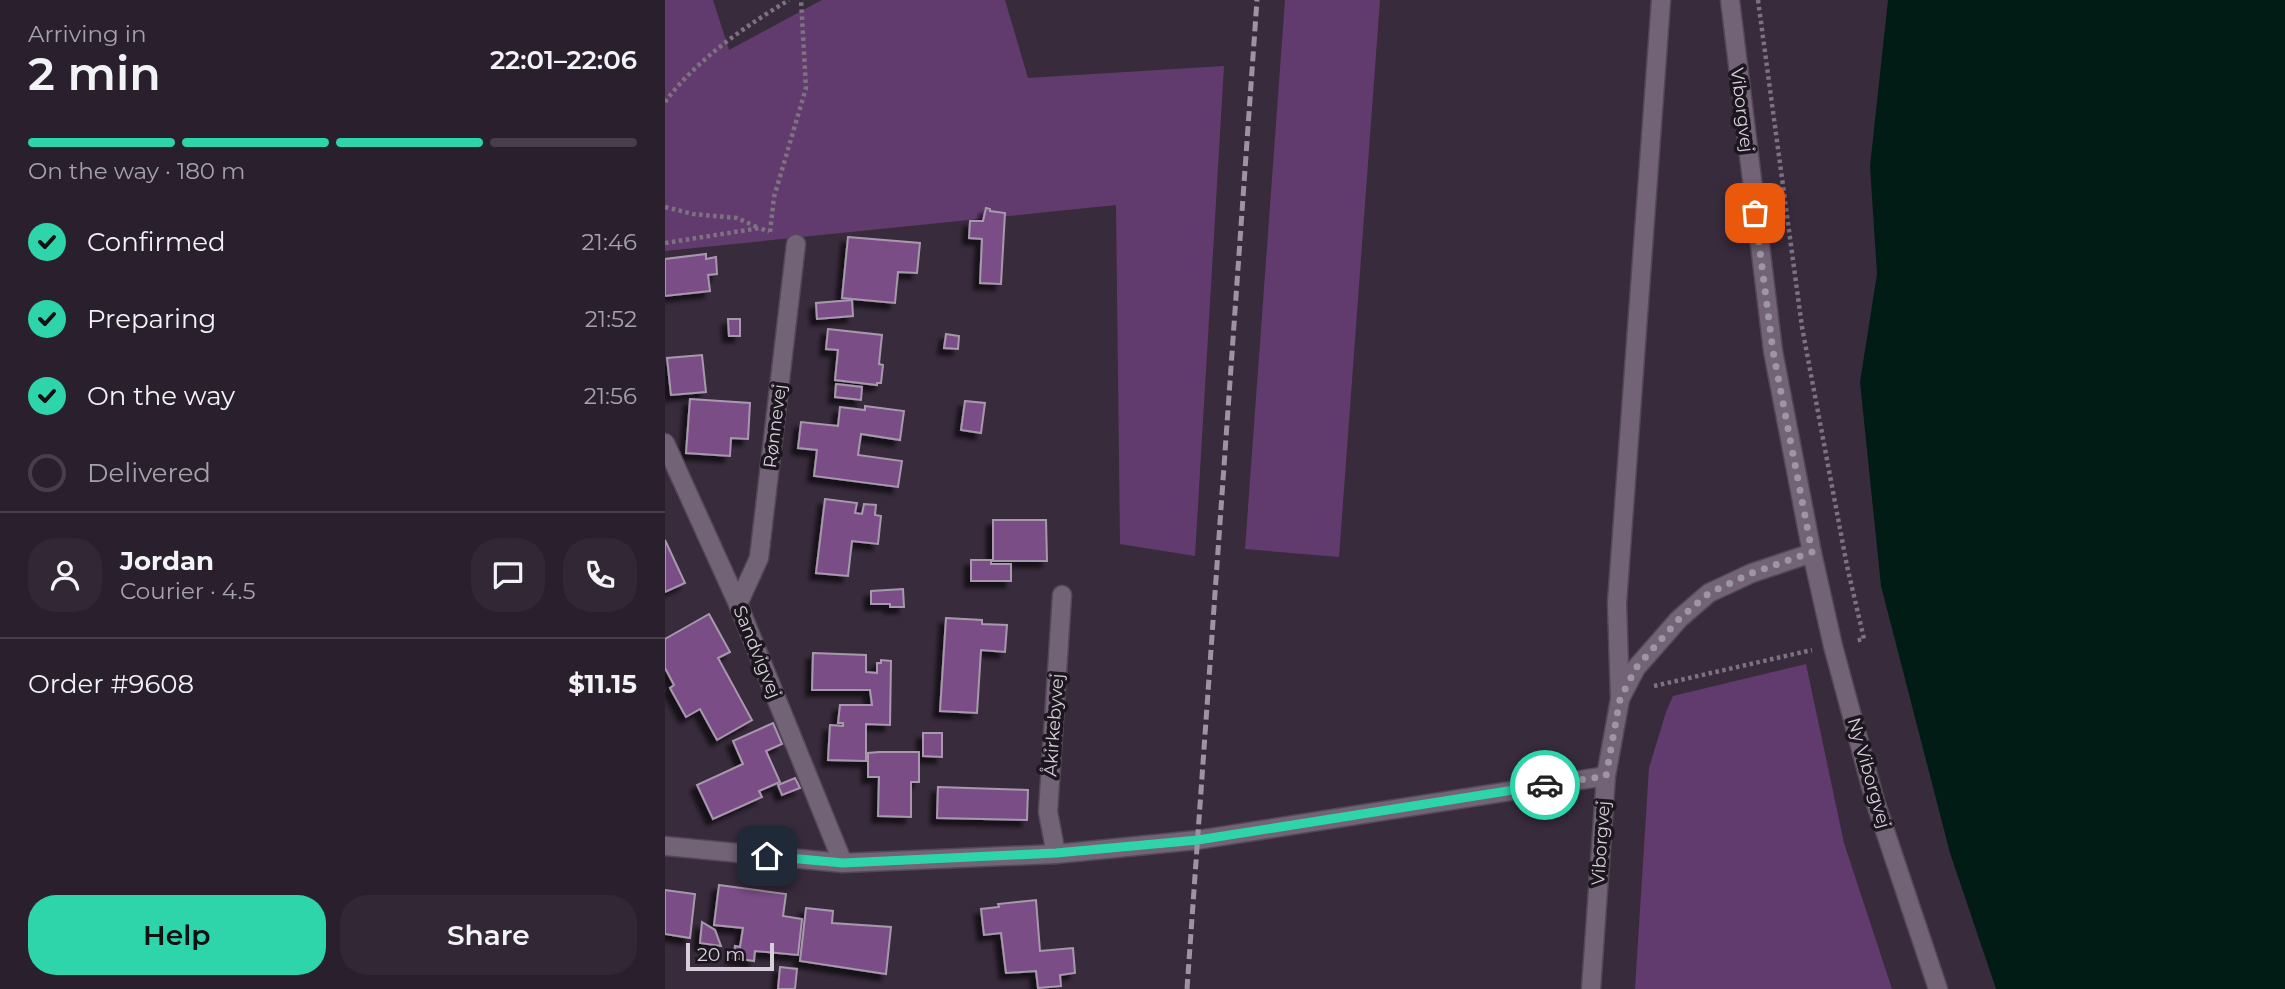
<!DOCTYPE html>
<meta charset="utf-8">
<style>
:root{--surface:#2a202d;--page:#322835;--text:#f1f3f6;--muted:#a5a3aa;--line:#463e49;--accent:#2ed4aa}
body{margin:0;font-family:Montserrat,sans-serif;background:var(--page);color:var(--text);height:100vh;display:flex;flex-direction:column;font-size:26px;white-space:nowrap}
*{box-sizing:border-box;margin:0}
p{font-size:23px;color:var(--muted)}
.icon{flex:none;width:38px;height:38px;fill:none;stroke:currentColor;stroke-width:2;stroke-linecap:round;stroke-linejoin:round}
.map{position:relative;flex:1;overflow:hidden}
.panel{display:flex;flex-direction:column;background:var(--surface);width:665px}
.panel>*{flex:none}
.scale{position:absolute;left:21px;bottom:18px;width:88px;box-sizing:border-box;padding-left:7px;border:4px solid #d7cfda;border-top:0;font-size:19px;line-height:24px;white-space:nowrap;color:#d7cfda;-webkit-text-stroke:5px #1c161e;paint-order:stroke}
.pin{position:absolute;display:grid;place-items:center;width:60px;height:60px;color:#fff;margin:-30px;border-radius:14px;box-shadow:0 4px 10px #0006}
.courier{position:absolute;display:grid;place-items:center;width:70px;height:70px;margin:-35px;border:5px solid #2ed4aa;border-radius:50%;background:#fff;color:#222;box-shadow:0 2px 9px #0007}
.summary em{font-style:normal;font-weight:600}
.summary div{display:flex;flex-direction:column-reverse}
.summary{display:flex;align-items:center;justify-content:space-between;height:119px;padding:0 28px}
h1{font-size:46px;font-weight:600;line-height:52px}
.bar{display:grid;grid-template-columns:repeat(4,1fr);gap:10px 7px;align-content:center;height:84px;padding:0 28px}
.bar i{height:9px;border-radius:5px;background:var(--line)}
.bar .on{background:var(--accent)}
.bar p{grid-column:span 4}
.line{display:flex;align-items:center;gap:18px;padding:0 28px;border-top:2px solid var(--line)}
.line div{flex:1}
.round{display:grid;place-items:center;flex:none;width:74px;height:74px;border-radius:28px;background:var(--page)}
ol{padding:0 28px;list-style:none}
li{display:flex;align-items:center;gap:21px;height:77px}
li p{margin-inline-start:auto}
li .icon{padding:7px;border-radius:50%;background:var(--accent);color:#111;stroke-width:4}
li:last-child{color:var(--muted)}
li i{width:38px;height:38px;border:4px solid var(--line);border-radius:50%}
.primary-button{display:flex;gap:14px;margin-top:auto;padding:14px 28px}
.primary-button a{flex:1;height:80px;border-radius:28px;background:var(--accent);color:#111;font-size:28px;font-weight:600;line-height:80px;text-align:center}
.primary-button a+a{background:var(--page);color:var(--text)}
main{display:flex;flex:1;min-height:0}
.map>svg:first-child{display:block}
.green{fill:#623b6e}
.water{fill:#001c14}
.building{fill:#7a4e87;stroke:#a898ad;stroke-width:2;filter:url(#shadow)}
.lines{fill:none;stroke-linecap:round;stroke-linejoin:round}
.street-casing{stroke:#534856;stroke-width:21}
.secondary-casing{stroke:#534856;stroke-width:21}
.path{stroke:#7d7280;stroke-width:4.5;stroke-dasharray:3.5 3.5;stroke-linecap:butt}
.street{stroke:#726376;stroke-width:18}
.secondary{stroke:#726376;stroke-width:18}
.rail{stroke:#9e94a1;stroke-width:5;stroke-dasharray:10 5;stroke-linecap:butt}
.done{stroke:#9f96a3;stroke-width:7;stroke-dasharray:0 12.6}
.route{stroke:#2ed4aa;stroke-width:9}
.labels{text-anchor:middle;stroke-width:7;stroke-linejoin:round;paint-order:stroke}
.street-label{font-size:18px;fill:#d7cfda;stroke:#1c161e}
</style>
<main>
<section class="panel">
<div class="summary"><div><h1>2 min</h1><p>Arriving in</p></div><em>22:01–22:06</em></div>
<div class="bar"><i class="on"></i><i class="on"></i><i class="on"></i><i></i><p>On the way · 180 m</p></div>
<ol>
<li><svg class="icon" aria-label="check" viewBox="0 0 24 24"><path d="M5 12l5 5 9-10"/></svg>Confirmed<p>21:46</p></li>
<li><svg class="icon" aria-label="check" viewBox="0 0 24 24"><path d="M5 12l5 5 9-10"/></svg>Preparing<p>21:52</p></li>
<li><svg class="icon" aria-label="check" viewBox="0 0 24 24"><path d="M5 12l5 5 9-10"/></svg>On the way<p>21:56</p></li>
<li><i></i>Delivered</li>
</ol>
<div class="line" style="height:126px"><a class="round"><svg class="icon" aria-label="person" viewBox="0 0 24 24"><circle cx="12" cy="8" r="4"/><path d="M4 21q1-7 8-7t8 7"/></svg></a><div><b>Jordan</b><p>Courier · 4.5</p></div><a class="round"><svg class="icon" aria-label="chat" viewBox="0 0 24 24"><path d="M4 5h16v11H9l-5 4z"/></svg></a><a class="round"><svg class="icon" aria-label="phone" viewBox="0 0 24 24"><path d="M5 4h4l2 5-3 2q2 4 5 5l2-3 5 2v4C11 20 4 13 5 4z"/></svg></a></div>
<div class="line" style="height:91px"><div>Order #9608</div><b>$11.15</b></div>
<div class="primary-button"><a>Help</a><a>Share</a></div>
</section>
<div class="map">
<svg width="1620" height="989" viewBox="0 0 1620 989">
<defs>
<filter id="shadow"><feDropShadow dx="-6" dy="6" stdDeviation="2" flood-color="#0009"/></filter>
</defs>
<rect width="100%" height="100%" fill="#382b3c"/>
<g class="green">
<polygon points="0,0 48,0 64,50 157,0 340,0 363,78 559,66 530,556 455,544 451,205 0,251"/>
<polygon points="620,0 715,0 674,557 580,549"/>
<polygon points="1141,664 1179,843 1227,989 970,989 984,768 1001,712 1008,696"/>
</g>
<polygon class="water" points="1223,0 1620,0 1620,989 1331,989 1285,853 1216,586 1195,382 1212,274 1205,166"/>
<g class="building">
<polygon points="321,208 325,209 325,211 340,213 336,284 315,283 317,239 304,238 305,221 318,221"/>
<polygon points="183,237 255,243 252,273 233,272 230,303 177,298"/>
<polygon points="41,254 41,259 51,257 52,274 43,275 45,291 0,296 0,259"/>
<polygon points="187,300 188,316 152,319 151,303"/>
<polygon points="63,319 75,319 75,336 64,336"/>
<polygon points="163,329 217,335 214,364 218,365 216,383 212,383 212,385 170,380 173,350 161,349"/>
<polygon points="281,334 294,336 293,349 279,348"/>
<polygon points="37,355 41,392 6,395 2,358"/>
<polygon points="171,384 197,387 196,400 170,397"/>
<polygon points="25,399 85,403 83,439 66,438 65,456 21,453"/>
<polygon points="300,401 320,403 316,433 296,430"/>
<polygon points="200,406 239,411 235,440 196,434 193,455 237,461 233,487 149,476 152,450 133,448 136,422 173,426 175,407 200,410"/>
<polygon points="160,499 192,503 190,513 197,514 199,504 211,505 210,515 216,516 213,544 187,541 183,576 151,573"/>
<polygon points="328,520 381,520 382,561 328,561"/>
<polygon points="0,540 20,583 0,592"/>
<polygon points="306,560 326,560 326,564 346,564 346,581 306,581"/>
<polygon points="238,589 239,607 225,607 225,604 206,604 206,591"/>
<polygon points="44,614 65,652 53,658 87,720 52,740 35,709 21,717 5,688 9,685 0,668 0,639"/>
<polygon points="281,618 317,620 317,624 342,625 340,652 316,650 312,713 275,711"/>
<polygon points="148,653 201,655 201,672 212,673 212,663 216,663 216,660 226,661 225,725 201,724 201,761 163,760 165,725 178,726 178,723 173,723 175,705 207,705 205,690 147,690"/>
<polygon points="108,723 117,744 101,751 115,782 94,791 97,797 48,819 32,785 78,764 68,741"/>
<polygon points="258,733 277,733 277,757 258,756"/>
<polygon points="214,752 254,752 254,782 246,782 246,817 213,816 214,777 203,777 203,753"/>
<polygon points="130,778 135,788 117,795 113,785"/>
<polygon points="273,787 363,790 362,820 272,818"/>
<polygon points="54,885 121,894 118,916 137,919 133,955 90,951 89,961 68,958 70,946 75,947 78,928 49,925"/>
<polygon points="0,890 30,894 25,938 0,934"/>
<polygon points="371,900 375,951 408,948 410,973 395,975 396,986 373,988 371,971 341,973 336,933 319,935 316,909 334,907 333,904"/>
<polygon points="141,908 168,911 167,923 226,927 221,974 135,961"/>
<polygon points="37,922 50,930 56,946 35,943"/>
<polygon points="115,967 132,969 130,989 113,989"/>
</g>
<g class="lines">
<g class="street-casing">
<g id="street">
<polyline points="0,443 73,604 178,863"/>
<polyline points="73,604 94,558 131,244"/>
<polyline points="0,846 178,863 391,854 532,840 941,776"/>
<polyline points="391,854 383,812 397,595"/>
</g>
</g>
<g class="secondary-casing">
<g id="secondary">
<polyline points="1065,0 1108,351 1147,553 1168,646 1210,801 1273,989"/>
<polyline points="956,697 971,668 1014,619 1044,593 1087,573 1147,553"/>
<polyline points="926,989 941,776 955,699 952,603 996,0"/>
</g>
</g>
<g class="path">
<polyline points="1093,0 1137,327 1182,566 1199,639 1190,641"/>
<path d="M0,102C31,60 79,27 124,0"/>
<polyline points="0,207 28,214 72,218 94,228"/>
<polyline points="105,232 109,197 141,88 136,0"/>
<polyline points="0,243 95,228 104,232"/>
<polyline points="989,686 1147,650"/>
</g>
<use href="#street" class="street"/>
<use href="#secondary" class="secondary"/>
<polyline class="rail" points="522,989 592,0"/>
</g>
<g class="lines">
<polyline class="done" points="880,785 941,776 955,699 971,668 1014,619 1044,593 1087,573 1147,552 1108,351 1090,213"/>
<polyline class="route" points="102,856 178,863 391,853 533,840 880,785"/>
</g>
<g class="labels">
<g class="street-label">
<text transform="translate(1077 110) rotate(83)" y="6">Viborgvej</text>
<text transform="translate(110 426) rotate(-83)" y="6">Rønnevej</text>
<text transform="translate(92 652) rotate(68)" y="6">Sandvigvej</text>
<text transform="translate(389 725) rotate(-86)" y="6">Åkirkebyvej</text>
<text transform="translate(1204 773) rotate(74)" y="6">Ny Viborgvej</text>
<text transform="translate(936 843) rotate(-86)" y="6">Viborgvej</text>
</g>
</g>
</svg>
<div class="scale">20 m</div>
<div class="pin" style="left:1090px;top:213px;background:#ea580c"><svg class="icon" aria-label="bag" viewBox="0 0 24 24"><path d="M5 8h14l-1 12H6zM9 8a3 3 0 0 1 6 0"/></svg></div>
<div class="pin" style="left:102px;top:856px;background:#1f2937"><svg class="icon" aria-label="home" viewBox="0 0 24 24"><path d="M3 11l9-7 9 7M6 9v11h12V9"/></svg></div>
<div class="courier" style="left:880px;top:785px"><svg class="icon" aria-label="car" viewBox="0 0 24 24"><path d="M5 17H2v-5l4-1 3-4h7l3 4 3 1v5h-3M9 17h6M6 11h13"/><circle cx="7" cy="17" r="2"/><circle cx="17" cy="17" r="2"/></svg></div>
</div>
</main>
